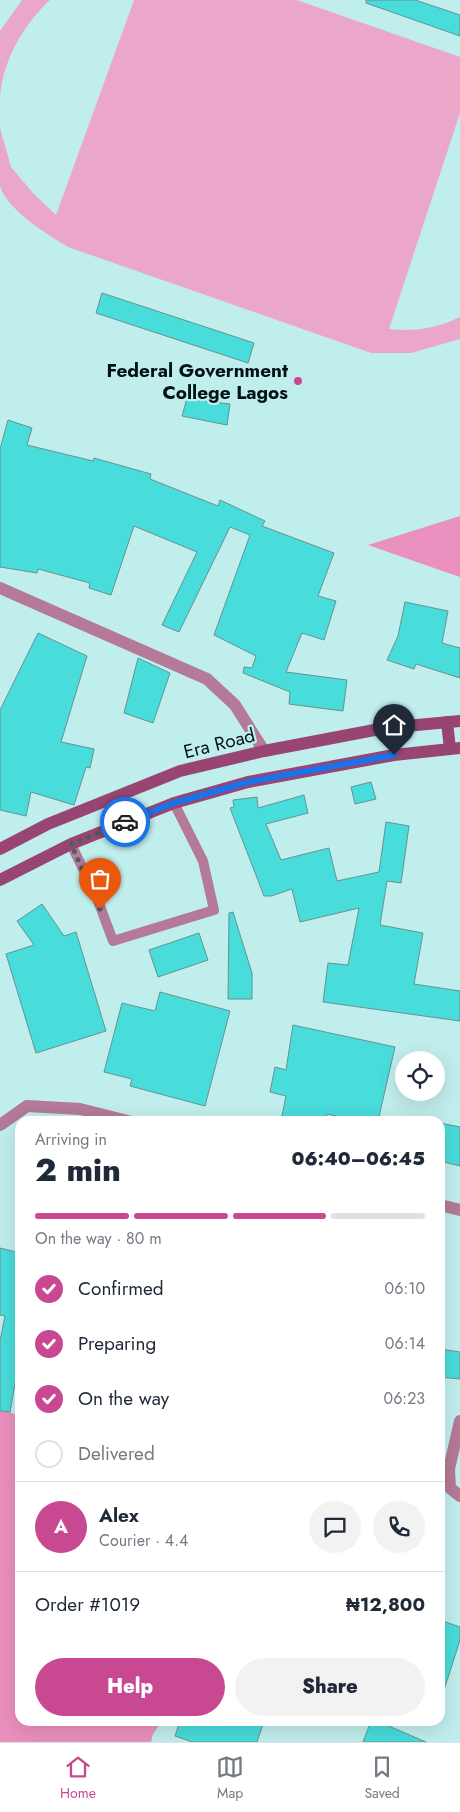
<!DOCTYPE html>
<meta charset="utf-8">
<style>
:root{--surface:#fff;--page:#f2f2f3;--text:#1f2937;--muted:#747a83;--line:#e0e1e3;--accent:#c84892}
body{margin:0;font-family:Jost,sans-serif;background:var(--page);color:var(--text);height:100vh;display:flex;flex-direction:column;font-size:19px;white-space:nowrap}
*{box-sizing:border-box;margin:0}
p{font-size:16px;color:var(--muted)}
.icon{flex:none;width:28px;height:28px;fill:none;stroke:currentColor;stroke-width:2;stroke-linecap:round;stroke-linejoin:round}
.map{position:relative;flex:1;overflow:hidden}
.side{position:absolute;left:15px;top:1116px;width:430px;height:610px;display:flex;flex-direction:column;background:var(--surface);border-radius:15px;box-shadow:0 5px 20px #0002}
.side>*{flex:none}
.controls{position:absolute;left:395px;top:1051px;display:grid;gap:10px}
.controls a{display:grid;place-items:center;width:50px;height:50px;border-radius:50%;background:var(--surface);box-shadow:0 5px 20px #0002;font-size:25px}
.pin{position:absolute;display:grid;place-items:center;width:42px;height:42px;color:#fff;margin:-51px -21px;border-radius:50% 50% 50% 0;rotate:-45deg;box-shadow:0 0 5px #0007}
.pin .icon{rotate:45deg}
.courier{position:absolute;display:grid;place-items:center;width:50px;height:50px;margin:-25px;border:4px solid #1a73e8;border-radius:50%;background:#fff;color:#222;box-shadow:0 1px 6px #0007}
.overview em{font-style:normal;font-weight:800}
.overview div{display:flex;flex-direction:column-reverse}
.overview{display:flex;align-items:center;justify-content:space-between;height:85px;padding:0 20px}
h1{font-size:32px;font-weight:800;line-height:38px}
.bar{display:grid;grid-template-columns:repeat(4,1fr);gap:8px 5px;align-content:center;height:60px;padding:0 20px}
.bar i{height:6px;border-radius:4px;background:var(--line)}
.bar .on{background:var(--accent)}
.bar p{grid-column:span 4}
.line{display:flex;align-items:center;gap:12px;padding:0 20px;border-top:1px solid var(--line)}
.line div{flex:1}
.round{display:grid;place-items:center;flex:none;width:52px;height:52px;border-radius:26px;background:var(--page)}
ol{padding:0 20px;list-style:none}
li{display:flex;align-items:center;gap:15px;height:55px}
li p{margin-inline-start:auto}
li .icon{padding:5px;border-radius:50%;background:var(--accent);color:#fff;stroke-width:4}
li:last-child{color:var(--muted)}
li i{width:28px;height:28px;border:2px solid var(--line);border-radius:50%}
.primary-button{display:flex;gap:10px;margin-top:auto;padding:10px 20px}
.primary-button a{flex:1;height:58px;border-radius:30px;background:var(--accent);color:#fff;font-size:20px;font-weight:800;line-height:58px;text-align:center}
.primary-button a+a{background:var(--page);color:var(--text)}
.tab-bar{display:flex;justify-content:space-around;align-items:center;height:70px;border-top:1px solid var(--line);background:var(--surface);font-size:14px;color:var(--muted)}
.tab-bar a{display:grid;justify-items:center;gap:2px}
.tab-bar .on{color:var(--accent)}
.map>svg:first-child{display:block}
.green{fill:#eba7c9}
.forest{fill:#ea90be}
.building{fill:#48dcdb;stroke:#679291}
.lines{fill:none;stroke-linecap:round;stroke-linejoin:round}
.lane{stroke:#b47a98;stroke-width:10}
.street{stroke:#b47a98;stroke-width:12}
.secondary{stroke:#984573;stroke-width:12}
.done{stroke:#45605f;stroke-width:5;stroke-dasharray:0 9}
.route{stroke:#1a73e8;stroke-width:6}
.poi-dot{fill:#c84892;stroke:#c0eeed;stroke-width:2}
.labels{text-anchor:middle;stroke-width:4.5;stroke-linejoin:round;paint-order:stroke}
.poi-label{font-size:19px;font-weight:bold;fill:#031313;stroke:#c0eeed;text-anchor:end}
.street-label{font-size:19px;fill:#031313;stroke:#c0eeed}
</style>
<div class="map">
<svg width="460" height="1742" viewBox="0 0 460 1742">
<rect width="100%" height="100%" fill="#c0eeed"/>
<g class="green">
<path d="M22,0H50C23,25 1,63 0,100V31Z"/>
<path d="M134,0H297L460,57V113L389,329C413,332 438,328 460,317V339L411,353H371L68,247C48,235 7,210 0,186C0,174 0,142 0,128L11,167L33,193L56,215Z"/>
</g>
<g class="forest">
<polygon points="460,516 460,577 368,545"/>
<polygon points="0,1409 20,1416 20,1721 162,1721 153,1734 151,1742 0,1742"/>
</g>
<g class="building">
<polygon points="366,0 415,0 460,15 460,36 366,3"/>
<polygon points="102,293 254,343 248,363 96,313"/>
<polygon points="189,391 206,396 205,401 230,404 227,425 182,416"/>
<polygon points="8,420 32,428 27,445 93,461 94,458 151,474 150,479 218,506 220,500 265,521 262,526 334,553 318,596 336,601 324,640 302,633 286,672 347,680 343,711 289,704 290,692 243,673 244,667 252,668 256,656 214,635 250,535 230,527 179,632 162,625 197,552 134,526 111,595 89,588 90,583 38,569 37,573 0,567 0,449"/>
<polygon points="405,602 448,611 442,643 460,648 460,678 416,664 414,669 387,660 398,636"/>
<polygon points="38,633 87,656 61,742 94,749 90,768 86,767 74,805 31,792 26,816 0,810 0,710"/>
<polygon points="138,658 170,673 153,723 124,713"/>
<polygon points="371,782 376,799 355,804 351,787"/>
<polygon points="304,795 308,813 266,824 281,860 329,848 337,881 379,872 386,822 409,826 401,883 387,881 380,925 423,933 414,984 460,991 460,1021 323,1002 328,963 348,965 359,908 300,922 292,889 271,896 264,896 230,808 234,807 233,800 257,797 258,808"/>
<polygon points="42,904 64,936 76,932 106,1031 36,1053 6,954 34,945 17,921"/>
<polygon points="233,912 252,973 252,999 228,999 229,913"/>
<polygon points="199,933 208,960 158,977 149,950"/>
<polygon points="160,992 230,1011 205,1106 130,1086 132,1079 104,1072 122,1003 155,1011"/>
<polygon points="293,1025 395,1047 378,1121 358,1121 327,1114 325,1121 281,1121 286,1096 270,1092 275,1067 286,1070"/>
<polygon points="440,1123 460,1127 460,1166 440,1161"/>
<polygon points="0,1248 20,1253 20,1355 10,1412 0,1411 0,1341 5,1316 0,1315"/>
<polygon points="440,1349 460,1352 460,1379 440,1377"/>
<polygon points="440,1620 460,1627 460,1640 444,1690 440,1689"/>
<polygon points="180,1721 264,1721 257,1742 192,1742 175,1736"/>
<polygon points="371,1721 377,1721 426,1742 363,1742"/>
</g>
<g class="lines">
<polyline class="lane" points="71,844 97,898 113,941 214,910 203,861 174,803"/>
<g class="street">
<polyline points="0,588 207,679 235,705 264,751"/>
<polyline points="0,1125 27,1106 80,1109 128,1121"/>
<polyline points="440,1205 460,1210"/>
<polyline points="460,1421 449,1469 450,1488 460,1496"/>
</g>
<g class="secondary">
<polyline points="447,722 450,749"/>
<polyline points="0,849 48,824 180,771 264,751 385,728 460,721"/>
<polyline points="0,880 71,844 174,803 248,782 394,755 460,748"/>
</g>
</g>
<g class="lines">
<polyline class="done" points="100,909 71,844 125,822"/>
<polyline class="route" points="125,822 174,803 248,782 394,755"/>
</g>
<circle class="poi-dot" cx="298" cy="381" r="5"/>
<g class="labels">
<g class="poi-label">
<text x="288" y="377">Federal Government<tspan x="288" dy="22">College Lagos</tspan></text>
</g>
<g class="street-label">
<text transform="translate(219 743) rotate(-14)" y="7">Era Road</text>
</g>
</g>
</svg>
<div class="controls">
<a><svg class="icon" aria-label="locate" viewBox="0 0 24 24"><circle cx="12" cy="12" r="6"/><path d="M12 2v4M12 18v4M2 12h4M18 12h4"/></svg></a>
</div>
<div class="pin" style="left:100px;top:909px;background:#ea580c"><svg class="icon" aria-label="bag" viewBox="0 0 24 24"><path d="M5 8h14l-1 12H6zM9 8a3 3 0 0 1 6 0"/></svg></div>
<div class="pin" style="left:394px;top:755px;background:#1f2937"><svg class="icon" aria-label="home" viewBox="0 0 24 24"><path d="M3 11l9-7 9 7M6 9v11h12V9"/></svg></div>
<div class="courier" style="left:125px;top:822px"><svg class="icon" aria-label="car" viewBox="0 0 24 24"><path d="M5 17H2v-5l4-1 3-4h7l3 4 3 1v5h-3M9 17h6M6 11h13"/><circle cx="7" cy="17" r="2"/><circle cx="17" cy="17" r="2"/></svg></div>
<section class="side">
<div class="overview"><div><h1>2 min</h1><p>Arriving in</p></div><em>06:40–06:45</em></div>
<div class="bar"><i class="on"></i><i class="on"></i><i class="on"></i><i></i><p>On the way · 80 m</p></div>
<ol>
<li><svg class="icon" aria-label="check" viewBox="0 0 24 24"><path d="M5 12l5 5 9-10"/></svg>Confirmed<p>06:10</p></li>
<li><svg class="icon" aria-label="check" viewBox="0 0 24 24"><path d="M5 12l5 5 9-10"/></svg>Preparing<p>06:14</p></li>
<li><svg class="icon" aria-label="check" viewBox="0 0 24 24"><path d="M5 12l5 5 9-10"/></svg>On the way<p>06:23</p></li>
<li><i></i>Delivered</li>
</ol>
<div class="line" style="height:90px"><b class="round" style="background:var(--accent);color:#fff">A</b><div><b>Alex</b><p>Courier · 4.4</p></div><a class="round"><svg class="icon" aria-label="chat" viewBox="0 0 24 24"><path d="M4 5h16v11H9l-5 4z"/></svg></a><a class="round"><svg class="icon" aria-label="phone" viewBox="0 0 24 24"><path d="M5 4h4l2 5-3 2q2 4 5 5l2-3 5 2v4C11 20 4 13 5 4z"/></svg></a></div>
<div class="line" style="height:65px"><div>Order #1019</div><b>₦12,800</b></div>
<div class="primary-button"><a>Help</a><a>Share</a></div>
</section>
</div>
<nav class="tab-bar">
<a class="on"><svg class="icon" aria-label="home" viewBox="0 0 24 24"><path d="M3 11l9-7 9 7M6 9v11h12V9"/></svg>Home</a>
<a><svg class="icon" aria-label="map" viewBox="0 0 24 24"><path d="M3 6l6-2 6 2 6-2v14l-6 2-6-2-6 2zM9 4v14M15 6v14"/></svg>Map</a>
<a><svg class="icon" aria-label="saved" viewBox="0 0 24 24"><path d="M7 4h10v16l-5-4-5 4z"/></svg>Saved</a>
</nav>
